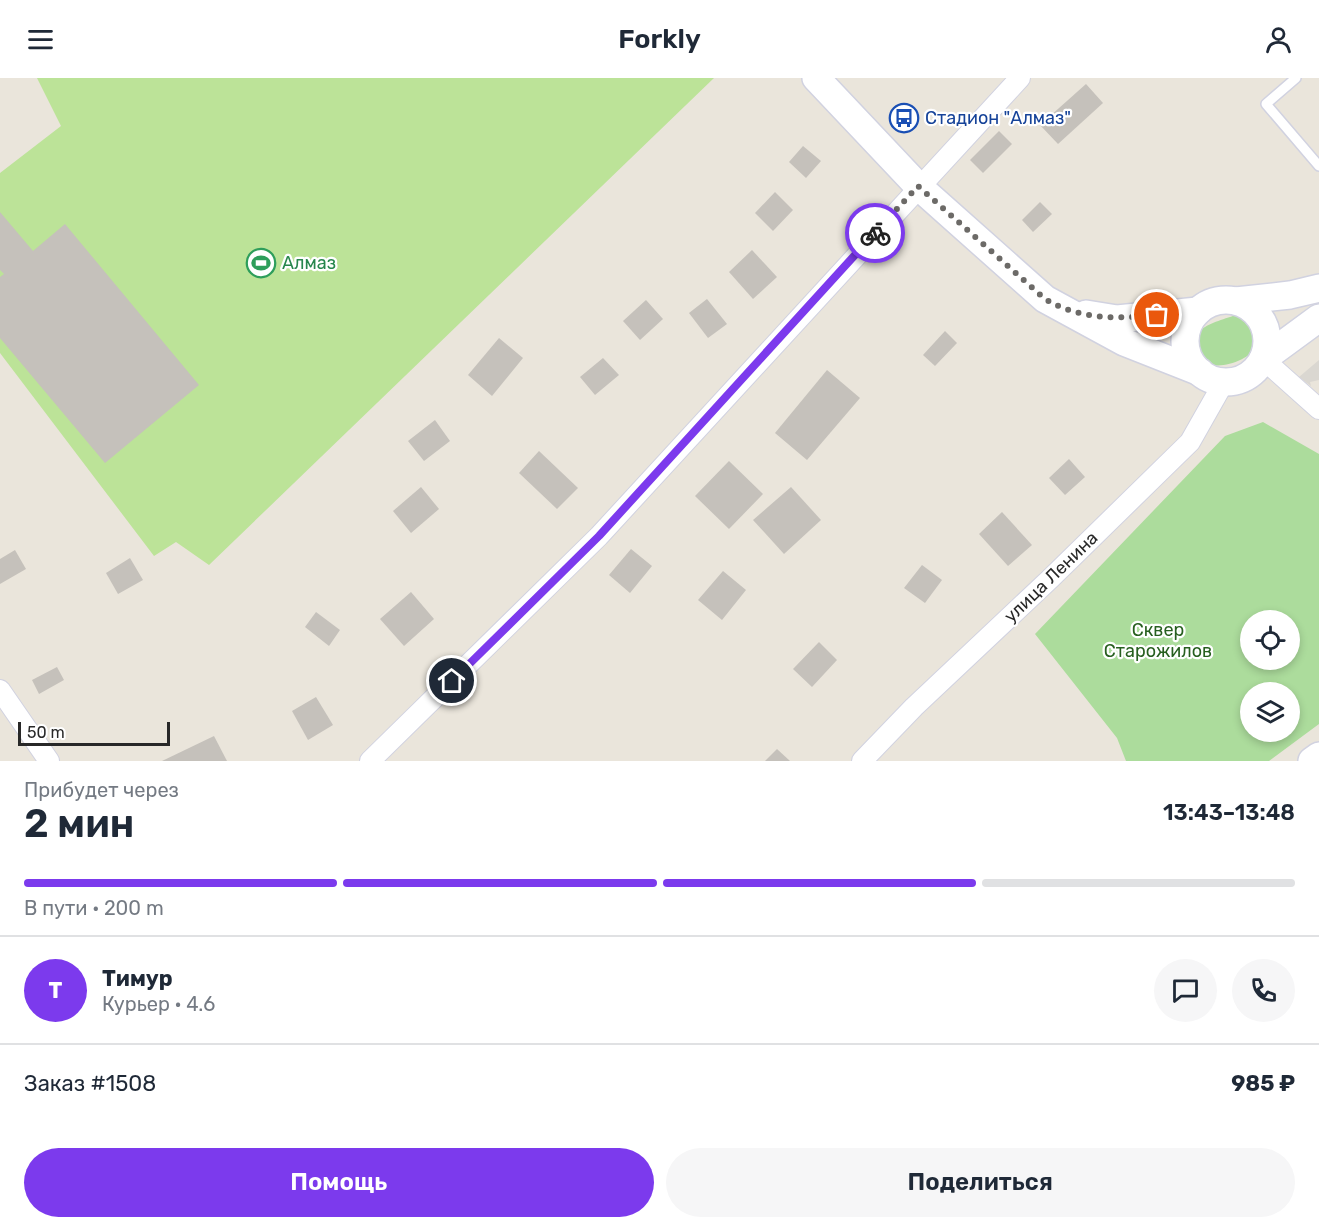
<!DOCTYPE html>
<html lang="ru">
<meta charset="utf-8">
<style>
:root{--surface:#fff;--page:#f6f6f7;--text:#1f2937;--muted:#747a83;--line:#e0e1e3;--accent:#7c3aed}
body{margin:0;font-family:Rubik,sans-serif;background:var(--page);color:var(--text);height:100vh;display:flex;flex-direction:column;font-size:22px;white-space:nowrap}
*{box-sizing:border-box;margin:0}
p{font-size:20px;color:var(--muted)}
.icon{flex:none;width:33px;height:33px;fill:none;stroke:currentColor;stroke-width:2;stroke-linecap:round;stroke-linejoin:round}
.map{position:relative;height:683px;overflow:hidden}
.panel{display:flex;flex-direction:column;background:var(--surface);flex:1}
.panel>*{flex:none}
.tools{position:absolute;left:1240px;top:532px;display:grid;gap:12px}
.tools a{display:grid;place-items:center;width:60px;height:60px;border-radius:50%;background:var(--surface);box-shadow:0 3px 9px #0003;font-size:30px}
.scale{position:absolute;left:18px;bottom:15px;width:152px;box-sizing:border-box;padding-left:6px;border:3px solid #282828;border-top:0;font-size:16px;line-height:21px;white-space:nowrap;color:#282828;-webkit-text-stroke:4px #fff;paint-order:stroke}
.pin{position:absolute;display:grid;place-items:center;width:51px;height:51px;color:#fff;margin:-26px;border:3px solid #fff;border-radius:50%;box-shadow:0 2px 6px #0007}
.courier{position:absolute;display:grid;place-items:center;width:60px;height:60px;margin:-30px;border:4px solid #7c3aed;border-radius:50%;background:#fff;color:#222;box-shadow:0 2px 8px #0007}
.headline em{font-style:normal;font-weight:600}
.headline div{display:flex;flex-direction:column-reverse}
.headline{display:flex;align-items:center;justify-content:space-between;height:102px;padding:0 24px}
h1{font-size:39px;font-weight:600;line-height:45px}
.bar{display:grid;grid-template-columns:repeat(4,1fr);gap:9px 6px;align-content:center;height:72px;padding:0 24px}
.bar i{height:8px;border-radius:4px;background:var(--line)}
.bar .selected{background:var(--accent)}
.bar p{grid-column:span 4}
.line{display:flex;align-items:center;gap:15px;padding:0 24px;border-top:2px solid var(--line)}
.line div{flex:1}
.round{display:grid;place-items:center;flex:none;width:63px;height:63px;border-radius:32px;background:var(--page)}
.button{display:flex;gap:12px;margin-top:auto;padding:12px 24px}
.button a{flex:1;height:69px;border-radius:36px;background:var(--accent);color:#fff;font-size:24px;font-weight:600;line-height:69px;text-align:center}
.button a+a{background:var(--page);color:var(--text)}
header{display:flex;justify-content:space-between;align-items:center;height:78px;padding:0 24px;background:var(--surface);font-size:27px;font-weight:600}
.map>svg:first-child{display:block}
.green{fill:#acdc9c;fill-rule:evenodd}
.pitch{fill:#bce398}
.plaza{fill:#dad7d1}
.building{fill:#c5c1bb}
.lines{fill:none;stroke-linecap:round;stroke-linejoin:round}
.lane-casing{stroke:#d1d2e0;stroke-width:12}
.street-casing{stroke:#d1d2e0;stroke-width:22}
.secondary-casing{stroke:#d1d2e0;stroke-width:30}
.lane{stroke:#fff;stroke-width:9}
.street{stroke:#fff;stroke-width:20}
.secondary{stroke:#fff;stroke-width:27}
.done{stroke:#6c6a67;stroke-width:6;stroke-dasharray:0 10.8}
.route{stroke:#7c3aed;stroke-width:8}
.labels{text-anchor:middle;stroke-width:4.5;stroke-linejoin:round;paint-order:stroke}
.transit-label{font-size:18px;fill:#164399;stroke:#fff;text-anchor:start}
.leisure-label{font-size:18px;fill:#27864d;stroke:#fff;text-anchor:start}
.street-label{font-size:18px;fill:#282828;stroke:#fff}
.park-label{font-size:18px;fill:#275f1f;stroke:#fff}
</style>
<header><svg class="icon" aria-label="menu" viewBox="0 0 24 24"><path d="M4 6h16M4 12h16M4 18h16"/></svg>Forkly<svg class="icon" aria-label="person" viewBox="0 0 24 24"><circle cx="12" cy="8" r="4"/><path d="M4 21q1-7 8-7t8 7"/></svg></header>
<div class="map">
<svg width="1319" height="683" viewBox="0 0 1319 683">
<rect width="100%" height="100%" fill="#eae5db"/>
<g class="green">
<path d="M1236,237C1252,243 1258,252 1257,269C1247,283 1223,290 1207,287C1177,253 1209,246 1236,237Z"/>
<path d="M1263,344L1319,376V646L1269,683H1126L1117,660L1035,556L1225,358ZM1251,543H1290V582H1251ZM1251,615H1290V654H1251Z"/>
</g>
<polygon class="pitch" points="37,0 714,0 209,487 176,464 154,478 0,275 0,95 61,48"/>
<polygon class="plaza" points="1319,282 1319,302 1310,304 1311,308 1299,299"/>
<g class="building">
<polygon points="1086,6 1103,25 1058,66 1040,47"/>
<polygon points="999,53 1012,66 983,95 970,82"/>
<polygon points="803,68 821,83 806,100 789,84"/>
<polygon points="775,114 793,132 773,153 755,135"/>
<polygon points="1040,124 1052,136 1033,154 1022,142"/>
<polygon points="0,134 33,173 65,146 199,307 105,385 0,260 0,199 4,196 0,192"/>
<polygon points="752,172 777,199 753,221 729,194"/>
<polygon points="707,221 727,246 708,260 689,235"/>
<polygon points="646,222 663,241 640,262 623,243"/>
<polygon points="945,253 957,265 935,288 923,277"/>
<polygon points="499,260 523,280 492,318 468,297"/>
<polygon points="603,280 619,297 595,317 580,299"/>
<polygon points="827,292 860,320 807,382 775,355"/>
<polygon points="435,342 450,363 424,383 408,363"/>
<polygon points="539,373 578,410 557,431 519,395"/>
<polygon points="1069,381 1085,399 1065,417 1049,400"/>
<polygon points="729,383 763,416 729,451 695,418"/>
<polygon points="421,409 439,431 411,455 393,433"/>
<polygon points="791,409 821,442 784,476 753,442"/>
<polygon points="1002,434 1032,467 1008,488 979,456"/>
<polygon points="631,471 652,488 630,515 609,497"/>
<polygon points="15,472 26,491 0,506 0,481"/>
<polygon points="130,480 143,502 118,516 106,495"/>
<polygon points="922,487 942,502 925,525 904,510"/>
<polygon points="723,493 746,512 722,542 698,522"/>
<polygon points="411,514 434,541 404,568 380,541"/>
<polygon points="316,534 340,552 329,568 305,549"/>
<polygon points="819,564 837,582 812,609 793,591"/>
<polygon points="57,589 64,602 39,616 32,602"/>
<polygon points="316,619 333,647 308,662 292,633"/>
<polygon points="214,658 227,683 162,683"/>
<polygon points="777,671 790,683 765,683"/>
</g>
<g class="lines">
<g class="lane-casing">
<polyline id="lane" points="1296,0 1266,26 1319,88"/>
</g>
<g class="street-casing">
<g id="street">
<polyline points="1263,281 1319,331"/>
<polyline points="0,612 49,683"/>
<polyline points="370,683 599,458 1020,0"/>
<polyline points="862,683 914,629 1051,500 1190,364 1224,304"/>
</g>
</g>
<g class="secondary-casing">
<g id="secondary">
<polyline points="816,0 918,108 1045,221 1124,264 1200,294"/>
<circle cx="1226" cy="263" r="41"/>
<polyline points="1236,223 1290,217 1319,210"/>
<polyline points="1086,236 1117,241 1198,233"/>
<polyline points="1263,281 1319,240"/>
<polyline points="1312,683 1319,678"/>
</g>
</g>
<use href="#lane" class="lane"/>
<use href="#street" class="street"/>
<use href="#secondary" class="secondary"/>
</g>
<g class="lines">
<path class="done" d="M875,155L918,108L1045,221C1080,242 1118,241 1157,237"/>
<polyline class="route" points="452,603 599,458 875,155"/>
</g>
<defs>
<g id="bus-ring" transform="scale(1.5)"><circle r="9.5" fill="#fff" stroke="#1a4fb4" stroke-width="1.5"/><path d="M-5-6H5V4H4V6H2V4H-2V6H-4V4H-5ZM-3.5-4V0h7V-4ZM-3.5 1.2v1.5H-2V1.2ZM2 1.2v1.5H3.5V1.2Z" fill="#1a4fb4"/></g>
<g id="stadium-ring" transform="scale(1.5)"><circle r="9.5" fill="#fff" stroke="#2e9e5b" stroke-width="1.5"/><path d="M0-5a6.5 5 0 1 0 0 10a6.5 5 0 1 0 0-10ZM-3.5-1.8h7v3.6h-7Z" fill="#2e9e5b"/></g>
</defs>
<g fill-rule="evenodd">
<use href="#bus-ring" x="904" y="40"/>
<use href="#stadium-ring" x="261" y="185"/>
</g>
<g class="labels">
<g class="transit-label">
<text x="925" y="46">Стадион "Алмаз"</text>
</g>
<g class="leisure-label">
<text x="282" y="191">Алмаз</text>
</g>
<g class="street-label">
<text transform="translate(1051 499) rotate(-44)" y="6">улица Ленина</text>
</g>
<g class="park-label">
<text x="1158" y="558">Cквер<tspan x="1158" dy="21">Старожилов</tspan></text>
</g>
</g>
</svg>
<div class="tools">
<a><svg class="icon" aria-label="locate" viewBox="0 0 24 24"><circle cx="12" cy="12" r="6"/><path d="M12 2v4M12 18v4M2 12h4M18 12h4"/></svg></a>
<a><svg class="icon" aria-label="layers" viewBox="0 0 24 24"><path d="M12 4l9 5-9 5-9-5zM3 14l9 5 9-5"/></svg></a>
</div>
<div class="scale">50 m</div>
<div class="pin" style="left:1157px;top:237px;background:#ea580c"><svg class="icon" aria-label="bag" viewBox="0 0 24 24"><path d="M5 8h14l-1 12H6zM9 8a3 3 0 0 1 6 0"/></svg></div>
<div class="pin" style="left:452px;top:603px;background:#1f2937"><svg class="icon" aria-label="home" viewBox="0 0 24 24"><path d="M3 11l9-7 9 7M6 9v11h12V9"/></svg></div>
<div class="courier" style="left:875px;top:155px"><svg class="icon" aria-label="bike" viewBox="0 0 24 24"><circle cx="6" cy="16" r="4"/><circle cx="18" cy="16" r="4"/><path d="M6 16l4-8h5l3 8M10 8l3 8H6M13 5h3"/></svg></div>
</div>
<section class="panel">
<div class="headline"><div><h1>2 мин</h1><p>Прибудет через</p></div><em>13:43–13:48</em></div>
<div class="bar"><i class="selected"></i><i class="selected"></i><i class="selected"></i><i></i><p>В пути · 200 m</p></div>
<div class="line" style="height:108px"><b class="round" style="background:var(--accent);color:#fff">Т</b><div><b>Тимур</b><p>Курьер · 4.6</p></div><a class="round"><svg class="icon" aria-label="chat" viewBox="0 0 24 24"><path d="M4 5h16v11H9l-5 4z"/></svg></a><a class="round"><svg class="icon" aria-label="phone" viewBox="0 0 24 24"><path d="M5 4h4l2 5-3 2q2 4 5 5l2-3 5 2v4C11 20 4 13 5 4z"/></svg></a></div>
<div class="line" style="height:78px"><div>Заказ #1508</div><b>985 ₽</b></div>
<div class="button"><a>Помощь</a><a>Поделиться</a></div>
</section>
